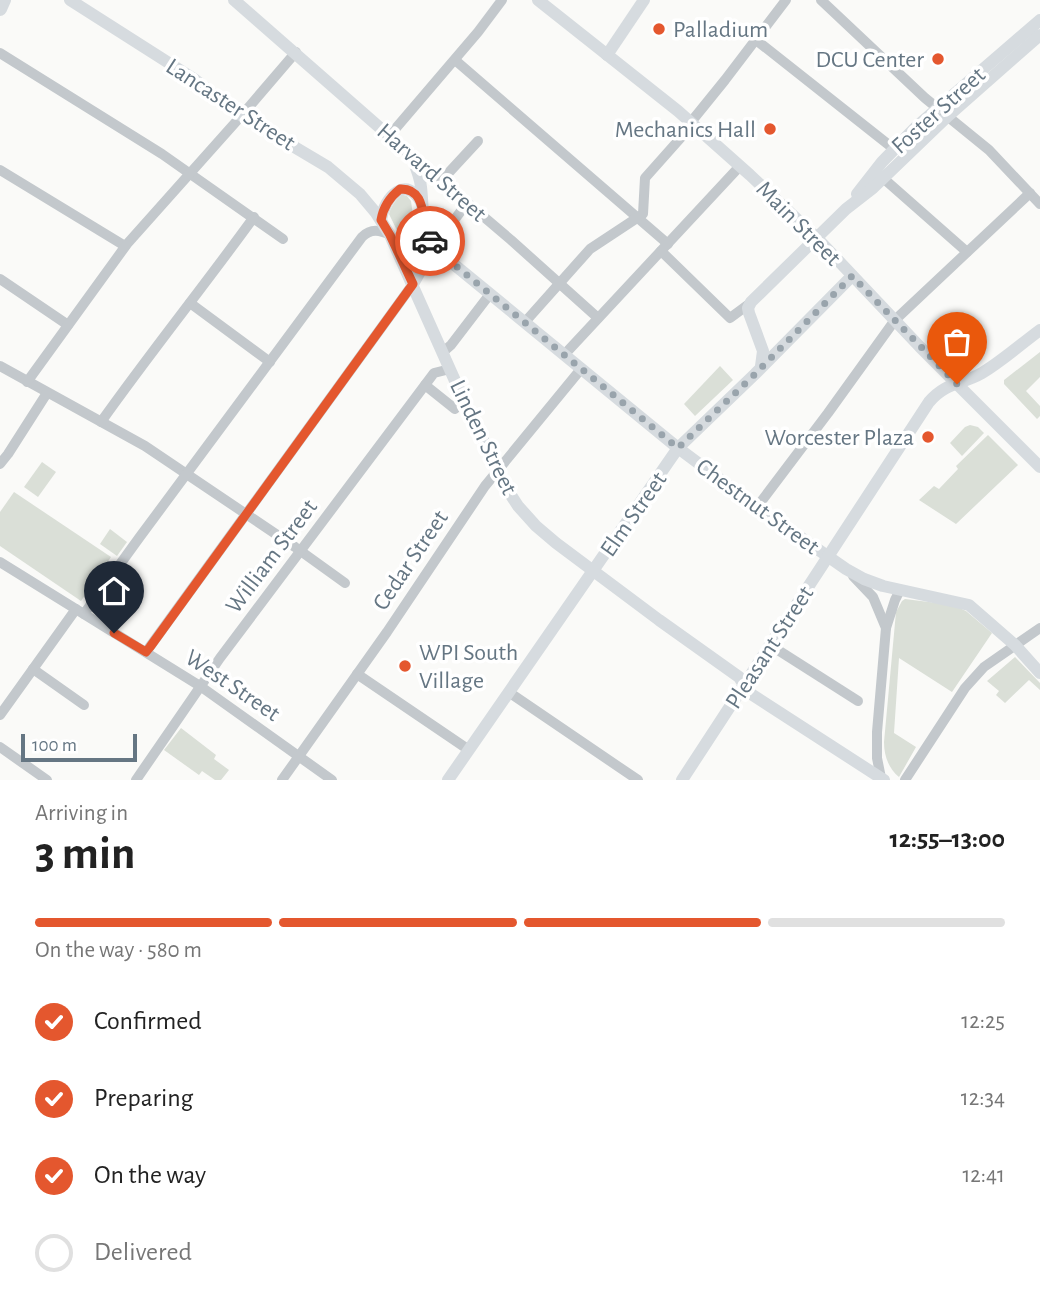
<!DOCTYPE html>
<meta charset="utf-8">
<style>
:root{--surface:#fff;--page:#f2f2f2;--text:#222;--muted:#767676;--line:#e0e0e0;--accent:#e4572e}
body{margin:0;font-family:"Alegreya Sans",sans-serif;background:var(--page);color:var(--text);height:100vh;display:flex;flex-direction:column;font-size:26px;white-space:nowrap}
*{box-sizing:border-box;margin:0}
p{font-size:23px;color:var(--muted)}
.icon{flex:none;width:38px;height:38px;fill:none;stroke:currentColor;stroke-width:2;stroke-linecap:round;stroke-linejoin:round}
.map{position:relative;height:780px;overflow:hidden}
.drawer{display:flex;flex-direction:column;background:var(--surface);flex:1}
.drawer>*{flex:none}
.scale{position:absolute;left:21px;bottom:18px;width:116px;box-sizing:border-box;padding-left:7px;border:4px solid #657683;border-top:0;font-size:19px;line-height:24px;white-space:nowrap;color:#657683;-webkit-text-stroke:5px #fff;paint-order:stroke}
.pin{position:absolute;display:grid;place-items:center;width:60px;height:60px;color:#fff;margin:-72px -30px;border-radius:50% 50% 50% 0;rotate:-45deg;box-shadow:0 0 7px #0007}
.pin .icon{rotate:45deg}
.courier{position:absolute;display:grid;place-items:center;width:70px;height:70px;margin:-35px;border:5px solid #e4572e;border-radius:50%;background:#fff;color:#222;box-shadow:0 2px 9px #0007}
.headline em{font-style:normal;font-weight:700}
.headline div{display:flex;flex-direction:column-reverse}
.headline{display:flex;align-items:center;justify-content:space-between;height:119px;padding:0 35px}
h1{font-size:46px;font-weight:700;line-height:52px}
.bar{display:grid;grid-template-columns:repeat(4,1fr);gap:10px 7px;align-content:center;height:84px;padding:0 35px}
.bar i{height:9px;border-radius:5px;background:var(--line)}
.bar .active{background:var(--accent)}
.bar p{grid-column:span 4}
ol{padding:0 35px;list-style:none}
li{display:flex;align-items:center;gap:21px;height:77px}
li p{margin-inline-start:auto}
li .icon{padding:7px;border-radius:50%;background:var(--accent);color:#fff;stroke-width:4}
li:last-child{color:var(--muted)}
li i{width:38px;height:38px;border:4px solid var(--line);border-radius:50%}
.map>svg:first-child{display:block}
.green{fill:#dadfd7}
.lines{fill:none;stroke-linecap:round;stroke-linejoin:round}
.minor{stroke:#c3c8cc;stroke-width:10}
.major{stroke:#d6dbdf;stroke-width:12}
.highway{stroke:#d6dbdf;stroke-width:14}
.done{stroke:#99a4ac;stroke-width:7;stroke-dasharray:0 12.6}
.route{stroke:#e4572e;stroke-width:9}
.poi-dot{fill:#e4572e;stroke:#fff;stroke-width:2.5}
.labels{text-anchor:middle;stroke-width:7;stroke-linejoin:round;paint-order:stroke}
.poi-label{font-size:24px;fill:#657683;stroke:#fff;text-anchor:end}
.street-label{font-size:24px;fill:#657683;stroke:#fff}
</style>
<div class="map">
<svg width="1040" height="780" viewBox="0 0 1040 780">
<rect width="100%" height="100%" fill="#fafaf8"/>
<g class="green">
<path d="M403,195L407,196L411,201L415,230L423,251L421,258L416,260L410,257L389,214C391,207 396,198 403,195Z"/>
<polygon points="1040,352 1040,377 1026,391 1040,406 1040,416 1037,419 1004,384 1004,380"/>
<polygon points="720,366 733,380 695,416 684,404"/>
<polygon points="970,425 978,427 984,433 962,456 950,443 965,427"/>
<polygon points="988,435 1018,465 956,524 919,500 934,486 939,489 958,469 956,466"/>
<polygon points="42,462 56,472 38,497 24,487"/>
<polygon points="14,492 111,557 81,601 0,546 0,512"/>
<polygon points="110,529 127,542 117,556 100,544"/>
<path d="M905,599L953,605L966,611L992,633L952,692L899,658L894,733L916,747L899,777C888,768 884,755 884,742L896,612L902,601Z"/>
<polygon points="1015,657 1040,683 1040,690 1029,680 1005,703 996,695 999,691 987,681"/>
<polygon points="181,728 216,755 214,759 229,770 221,780 215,780 202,771 199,775 164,750"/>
</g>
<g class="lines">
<g class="minor">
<polyline points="821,0 925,98 989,150 1040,204"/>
<polyline points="756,40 894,149"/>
<polyline points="0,53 162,154 283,239"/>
<polyline points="455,60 668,244"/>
<polyline points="691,122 725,80 786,0"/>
<polyline points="390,135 478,32 502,0"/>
<polyline points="411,155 511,240 598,318"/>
<polyline points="0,170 125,246"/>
<polyline points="883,178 967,252"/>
<polyline points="441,181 478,141"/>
<polyline points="434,247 467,203"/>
<polyline points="661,251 730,318 749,304"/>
<polyline points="0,279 68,325"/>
<polyline points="190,303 270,362"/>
<polyline points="525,322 590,249 643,214 645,178 693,124"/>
<polyline points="443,352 451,345 490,294"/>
<polyline points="564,355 740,166"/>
<polyline points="0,366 145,446 295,547 345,583"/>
<polyline points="27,382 127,244 242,115 296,52"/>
<polyline points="425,385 455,409"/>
<path d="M101,422C150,353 204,286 254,217"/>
<polyline points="0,464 8,454 47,393"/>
<polyline points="757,507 828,413 895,320 1030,193"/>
<polyline points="0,562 200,686 332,780"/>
<polyline points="853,576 873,597 886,628 877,732 877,758 881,778"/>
<path d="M84,614L139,538L362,237C371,228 380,230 390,235"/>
<polyline points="886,628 895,600 900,590"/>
<polyline points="770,645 858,701"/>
<polyline points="146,652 413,284"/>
<polyline points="33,669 84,705"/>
<polyline points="357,674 469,750"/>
<polyline points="510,693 638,780"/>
<polyline points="0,715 76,609"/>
<polyline points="0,747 47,780"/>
<polyline points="136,780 220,658 434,373 450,369"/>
<polyline points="282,780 387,632 485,486 581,369"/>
<polyline points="905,780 965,688 984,667 1040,628"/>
</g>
<g class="major">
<polyline points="70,0 194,79 239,114 328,167 360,194 376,213 390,235 456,383 505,486 518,506 536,526 556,543 659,620 739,677 748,692 884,780"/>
<path d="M234,0L411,155C415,165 420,176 421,187C424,211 420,235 440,253L678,448L757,507L846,569L864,579L883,586L969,605L1015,645L1040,673"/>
<polyline points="538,0 678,111 750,175 816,237 920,347 1040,467"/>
<polyline points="607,55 644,0"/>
<polyline points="857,194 882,162 916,127 1040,20"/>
<path d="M381,220C384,197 407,173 422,204"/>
<polyline points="413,284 434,247"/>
<polyline points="761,366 763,351 749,313 748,308 751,302 846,209 873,188 948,116 1040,35"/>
<polyline points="448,780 678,448 755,374 852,276"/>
<path d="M682,780L929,402C946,382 961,385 982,373C1002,361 1021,344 1040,330"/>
</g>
<polyline class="highway" points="0,9 4,0"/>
</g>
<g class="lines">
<polyline class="done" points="430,241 440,253 678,448 755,374 852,276 957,384"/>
<path class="route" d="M114,633L146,652L150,647L413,284L390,235L381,220C383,208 390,197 400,189C428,188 421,223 430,241"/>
</g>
<g class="poi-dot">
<circle cx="659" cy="29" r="7"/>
<circle cx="938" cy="59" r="7"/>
<circle cx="770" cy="129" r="7"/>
<circle cx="928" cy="437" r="7"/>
<circle cx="405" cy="666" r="7"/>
</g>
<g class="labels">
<g class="poi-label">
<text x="673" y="37" text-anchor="start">Palladium</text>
<text x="924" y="67">DCU Center</text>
<text x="756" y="137">Mechanics Hall</text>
<text x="914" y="445">Worcester Plaza</text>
<text x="419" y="660" text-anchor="start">WPI South<tspan x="419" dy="28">Village</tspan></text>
</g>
<g class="street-label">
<text transform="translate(231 104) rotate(33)" y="8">Lancaster Street</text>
<text transform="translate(938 110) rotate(-42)" y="8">Foster Street</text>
<text transform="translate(432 172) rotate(41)" y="8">Harvard Street</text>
<text transform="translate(799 223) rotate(45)" y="8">Main Street</text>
<text transform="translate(484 437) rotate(64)" y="8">Linden Street</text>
<text transform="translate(758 506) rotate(36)" y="8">Chestnut Street</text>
<text transform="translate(633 514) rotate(-55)" y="8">Elm Street</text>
<text transform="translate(271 556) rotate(-53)" y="8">William Street</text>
<text transform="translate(410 560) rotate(-56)" y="8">Cedar Street</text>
<text transform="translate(769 647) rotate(-57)" y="8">Pleasant Street</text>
<text transform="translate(233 685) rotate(34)" y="8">West Street</text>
</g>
</g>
</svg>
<div class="scale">100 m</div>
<div class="pin" style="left:957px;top:384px;background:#ea580c"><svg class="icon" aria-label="bag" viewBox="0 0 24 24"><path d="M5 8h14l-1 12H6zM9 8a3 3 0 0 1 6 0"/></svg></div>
<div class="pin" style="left:114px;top:633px;background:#1f2937"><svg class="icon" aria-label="home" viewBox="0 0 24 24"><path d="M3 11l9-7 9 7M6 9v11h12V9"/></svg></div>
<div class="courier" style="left:430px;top:241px"><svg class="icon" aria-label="car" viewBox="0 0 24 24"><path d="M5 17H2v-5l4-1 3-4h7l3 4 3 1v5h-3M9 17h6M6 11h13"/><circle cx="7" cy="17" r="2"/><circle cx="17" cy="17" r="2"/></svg></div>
</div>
<section class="drawer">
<div class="headline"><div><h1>3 min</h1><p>Arriving in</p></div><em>12:55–13:00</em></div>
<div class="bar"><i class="active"></i><i class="active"></i><i class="active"></i><i></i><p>On the way · 580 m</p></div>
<ol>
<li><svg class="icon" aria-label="check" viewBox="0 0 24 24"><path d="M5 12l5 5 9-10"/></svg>Confirmed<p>12:25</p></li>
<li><svg class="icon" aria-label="check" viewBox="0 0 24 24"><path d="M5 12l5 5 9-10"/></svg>Preparing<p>12:34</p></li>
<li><svg class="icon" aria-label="check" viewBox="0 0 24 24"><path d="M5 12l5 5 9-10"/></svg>On the way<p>12:41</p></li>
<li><i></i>Delivered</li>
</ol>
</section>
